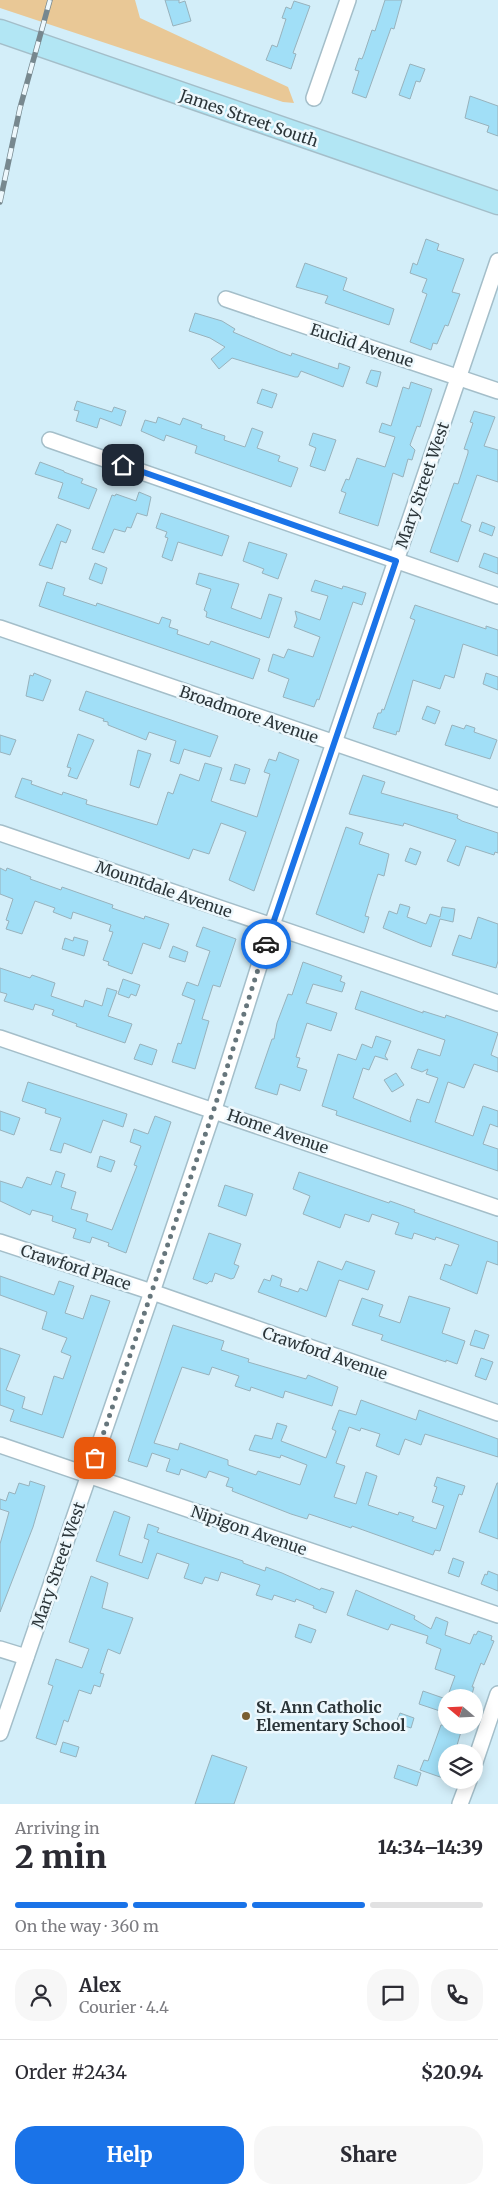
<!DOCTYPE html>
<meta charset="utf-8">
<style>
:root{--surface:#fff;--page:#f7f7f7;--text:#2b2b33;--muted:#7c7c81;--line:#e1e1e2;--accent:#1a73e8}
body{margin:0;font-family:Merriweather,serif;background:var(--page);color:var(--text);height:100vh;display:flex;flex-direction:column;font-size:19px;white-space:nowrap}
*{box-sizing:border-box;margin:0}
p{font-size:16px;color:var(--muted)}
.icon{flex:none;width:28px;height:28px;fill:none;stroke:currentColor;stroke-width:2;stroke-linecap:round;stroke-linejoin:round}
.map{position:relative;height:1804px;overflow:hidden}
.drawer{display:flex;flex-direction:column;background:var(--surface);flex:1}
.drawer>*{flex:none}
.needle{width:32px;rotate:289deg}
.fabs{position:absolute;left:438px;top:1689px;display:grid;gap:10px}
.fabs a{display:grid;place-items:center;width:45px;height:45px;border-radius:50%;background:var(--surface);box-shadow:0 2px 12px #0003;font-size:25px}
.pin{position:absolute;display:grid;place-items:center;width:42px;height:42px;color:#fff;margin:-21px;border-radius:10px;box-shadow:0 2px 8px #0006}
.courier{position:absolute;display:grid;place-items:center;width:50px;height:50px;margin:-25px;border:4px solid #1a73e8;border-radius:50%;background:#fff;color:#222;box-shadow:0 1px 6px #0007}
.summary em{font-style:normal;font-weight:800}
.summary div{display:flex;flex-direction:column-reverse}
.summary{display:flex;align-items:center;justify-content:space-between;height:85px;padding:0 15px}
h1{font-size:32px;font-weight:800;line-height:38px}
.bar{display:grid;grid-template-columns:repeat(4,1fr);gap:8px 5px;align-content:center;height:60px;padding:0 15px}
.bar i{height:6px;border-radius:4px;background:var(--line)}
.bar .on{background:var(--accent)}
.bar p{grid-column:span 4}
.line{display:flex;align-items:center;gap:12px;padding:0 15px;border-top:1px solid var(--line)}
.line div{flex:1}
.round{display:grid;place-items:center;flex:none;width:52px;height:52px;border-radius:20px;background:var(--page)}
.button{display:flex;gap:10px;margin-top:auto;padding:10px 15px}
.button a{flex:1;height:58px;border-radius:20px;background:var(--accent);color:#fff;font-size:20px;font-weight:800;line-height:58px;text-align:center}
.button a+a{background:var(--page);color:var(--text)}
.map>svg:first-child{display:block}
.green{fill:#e9c896}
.building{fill:#a1dff7;stroke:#98b2bc}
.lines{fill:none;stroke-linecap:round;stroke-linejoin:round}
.street-casing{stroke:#a4bec9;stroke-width:18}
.secondary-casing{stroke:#a4bec9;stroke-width:25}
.street{stroke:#fff;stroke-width:15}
.secondary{stroke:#b2e6f4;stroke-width:22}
.rail-casing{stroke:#77888f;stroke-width:5.5}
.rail{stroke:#edf8fd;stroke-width:4;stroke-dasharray:11;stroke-linecap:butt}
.done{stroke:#66767c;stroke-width:5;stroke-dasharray:0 9}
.route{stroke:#1a73e8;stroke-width:6}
.poi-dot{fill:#7a5e31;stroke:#edf8fd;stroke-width:2}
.labels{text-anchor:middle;stroke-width:5;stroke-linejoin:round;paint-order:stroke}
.street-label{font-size:16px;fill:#2b3539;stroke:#edf8fd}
.poi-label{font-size:16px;font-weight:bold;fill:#2b3539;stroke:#edf8fd;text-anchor:start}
</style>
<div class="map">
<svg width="498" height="1804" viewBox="0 0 498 1804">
<rect width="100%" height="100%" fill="#d3eef9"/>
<polygon class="green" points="0,0 135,0 140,18 288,87 294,103 283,102 0,8"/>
<g class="building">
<polygon points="165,0 179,0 179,3 185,1 191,21 173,26"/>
<polygon points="385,0 402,0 394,29 391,28 366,98 352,93 359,71 355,70 359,58 362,59 364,54 372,30 375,31"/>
<polygon points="294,1 310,6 293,53 296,54 291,69 266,60 272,45 277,47 286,19 282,18 286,7 291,9"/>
<polygon points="410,64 425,69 420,82 416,81 410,99 399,95"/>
<polygon points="470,96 498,106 498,136 487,132 489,126 465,118"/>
<polygon points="426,239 439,244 437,250 464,259 452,292 460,294 448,326 445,325 437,344 433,343 431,350 410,342 427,294 422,292 427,279 410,273 413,263 417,265"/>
<polygon points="305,263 347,278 343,290 394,309 389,325 325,303 328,296 296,287"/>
<polygon points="195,313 222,321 235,329 233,332 280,352 291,356 292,353 338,369 339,363 350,367 343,387 301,371 298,377 295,377 232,358 219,369 211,359 225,347 210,338 189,331"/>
<polygon points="371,370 381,372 377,387 366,383"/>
<polygon points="411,382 432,389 420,427 417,426 410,445 415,450 412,460 408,459 403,477 393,473 378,526 339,513 346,493 341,491 346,479 349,480 357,458 385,467 395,437 379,432 382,423 391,426 403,387 409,389"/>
<polygon points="262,389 277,394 272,408 257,403"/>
<polygon points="77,401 112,412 114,407 126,411 121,426 100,418 97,428 76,421 79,411 74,410"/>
<polygon points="474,411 495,417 484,446 498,450 498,482 477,475 461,521 471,525 458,562 430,552 454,483 458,484 468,453 468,450 464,449 473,423 470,422"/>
<polygon points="158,417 180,425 183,418 202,425 201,428 225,436 224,440 245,447 252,428 263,432 257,448 280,456 278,461 298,468 291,487 195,453 197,446 166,435 164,441 141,431 145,420 156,423"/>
<polygon points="313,433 336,440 325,471 310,466 316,448 309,445"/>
<polygon points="40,462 64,471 64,472 83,479 81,483 97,489 89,509 58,498 63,483 35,474"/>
<polygon points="139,492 151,497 147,516 137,513 131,528 127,527 125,532 114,529 104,553 92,549 112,495 115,496 116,494 136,501"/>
<polygon points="161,513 229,536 222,556 178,542 172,561 162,557 168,538 165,537 167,532 156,528"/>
<polygon points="482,522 495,527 492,536 479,531"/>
<polygon points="57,524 71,530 70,533 66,543 61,541 52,569 39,565"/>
<polygon points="249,542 287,554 278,579 262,573 264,569 243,561"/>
<polygon points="484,553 498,558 498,574 479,567"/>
<polygon points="95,563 107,568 102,584 89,579"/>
<polygon points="199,573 239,584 231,608 261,619 269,594 282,598 269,638 206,617 207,612 204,610 211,589 196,584"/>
<polygon points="315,580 342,589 343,586 347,587 366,593 362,605 353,602 319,700 317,699 314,707 283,697 289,679 268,671 273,654 284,658 288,649 313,657 320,637 294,627 297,619 295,611 320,620 328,596 311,591"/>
<polygon points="47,582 65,588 63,595 96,606 97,603 159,624 162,617 171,620 169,627 178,630 177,634 209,645 211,641 260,659 253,679 39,606"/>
<polygon points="415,605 486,629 486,626 498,630 498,656 463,644 454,678 445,675 440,689 413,680 399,732 397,731 396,735 373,728 378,713 381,713 382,709 384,710 415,620 410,618"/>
<polygon points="34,673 51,680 43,701 26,696 30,675 33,676"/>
<polygon points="486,673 498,677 498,690 483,684"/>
<polygon points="86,691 218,736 210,757 184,749 179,764 170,761 176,741 149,732 146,740 108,725 108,722 103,721 104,719 79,710"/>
<polygon points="427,706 440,711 435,724 422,719"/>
<polygon points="452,725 464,729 466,725 475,728 474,732 497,740 490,759 445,745"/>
<polygon points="78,734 94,740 77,779 68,776 71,768 67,767"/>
<polygon points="0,735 16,740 10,755 0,752"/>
<polygon points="138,750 151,754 139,788 130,785"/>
<polygon points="279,752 299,760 254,891 229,880 246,832 221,823 209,854 193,849 189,859 15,797 22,778 32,781 31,784 62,795 63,792 87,800 86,804 157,825 168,792 173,794 180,774 199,781 205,763 222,768 211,801 257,817 270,774 264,772 269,759 276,761"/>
<polygon points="235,764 250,769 245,784 230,780"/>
<polygon points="363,775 385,782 381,793 458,815 457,818 462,821 498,833 498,853 495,852 494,855 466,846 459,866 447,861 456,840 404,823 403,826 349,814"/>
<polygon points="346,827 363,833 359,844 389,854 384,876 378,874 371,896 365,916 369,917 364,933 316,914"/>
<polygon points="410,848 421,852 416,865 405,861"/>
<polygon points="0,868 6,871 7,868 31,877 30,879 61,890 62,887 113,905 112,908 144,919 145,916 169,924 160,949 143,943 132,974 108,965 109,962 103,960 113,932 109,931 111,925 73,912 71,919 53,912 55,908 35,901 22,934 6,929 9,921 6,920 13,899 0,894"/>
<polygon points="400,904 410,907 407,917 426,924 430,914 440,917 442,907 455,909 453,922 440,919 431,947 422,944 383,928 389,911 397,914"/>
<polygon points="478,917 498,924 498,961 496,968 452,955 459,935 471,939"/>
<polygon points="203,927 236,939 220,987 213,985 202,1019 209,1021 195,1069 172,1062 178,1043 181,1044 195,1000 182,995 187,982 198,986 210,951 196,946"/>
<polygon points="74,937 88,941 84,956 62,949 65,938 73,941"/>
<polygon points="173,946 188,952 185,962 169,957"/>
<polygon points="303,962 342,976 340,981 345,983 342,992 313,984 306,1003 337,1013 331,1031 307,1023 296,1057 300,1058 297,1067 307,1070 300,1091 280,1084 277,1095 255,1088 272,1039 274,1039 277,1023 288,994 292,995"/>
<polygon points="0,968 30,978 32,975 55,983 51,996 83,1007 85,1000 102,1006 107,988 117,991 108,1016 132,1024 125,1043 76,1026 77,1024 52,1015 54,1010 35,1004 33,1010 4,1001 7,994 0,992"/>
<polygon points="123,979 140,985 136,996 131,994 129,998 118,994"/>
<polygon points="361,991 423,1013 423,1011 445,1018 446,1015 498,1033 491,1055 498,1058 498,1072 474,1064 464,1088 448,1082 435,1122 473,1136 483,1106 498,1111 498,1127 490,1124 483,1144 498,1149 498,1171 336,1115 337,1111 322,1106 338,1054 356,1060 362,1044 372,1048 376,1036 391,1041 385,1056 388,1060 375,1056 369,1070 363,1068 353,1098 411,1122 410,1119 417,1099 429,1103 438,1078 426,1074 428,1069 422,1072 411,1068 418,1049 440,1056 445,1040 355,1009"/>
<polygon points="140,1044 157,1050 152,1065 134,1059"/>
<polygon points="396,1073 404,1085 392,1092 384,1080"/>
<polygon points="28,1082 127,1114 123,1127 103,1120 91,1153 64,1143 61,1153 50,1150 61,1118 45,1113 46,1109 22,1101"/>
<polygon points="0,1111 20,1118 14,1135 0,1130"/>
<polygon points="155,1116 171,1122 126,1253 108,1246 109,1243 92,1237 90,1243 73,1238 76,1229 52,1221 53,1216 32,1210 30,1215 0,1201 0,1181 22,1188 27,1177 51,1185 56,1171 65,1174 61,1187 76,1192 71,1209 88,1214 86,1221 112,1230 137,1166 134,1165 141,1146 130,1142 134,1129 148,1134"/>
<polygon points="100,1156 115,1161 111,1172 97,1167"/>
<polygon points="299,1172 389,1203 390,1201 415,1210 414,1212 498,1242 498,1265 487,1261 477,1294 440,1279 445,1264 451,1266 459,1245 436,1237 435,1240 414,1233 412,1239 395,1234 399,1223 372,1214 369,1222 345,1214 340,1228 303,1214 310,1196 293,1189"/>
<polygon points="225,1185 253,1194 246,1216 218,1206"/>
<polygon points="209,1233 241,1244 234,1264 239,1266 234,1278 231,1279 215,1273 212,1282 210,1281 207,1284 193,1279"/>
<polygon points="318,1261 342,1270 346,1261 375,1271 368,1290 339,1280 326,1317 258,1292 264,1279 270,1281 272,1275 282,1279 280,1286 298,1292 300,1288 307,1291"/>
<polygon points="0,1276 54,1295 59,1281 74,1286 65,1313 83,1319 91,1295 110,1301 63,1438 10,1421 14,1410 0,1405 0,1348 20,1355 6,1390 25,1397 22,1408 42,1415 54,1376 63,1379 71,1356 61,1352 67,1338 42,1329 47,1312 0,1295"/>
<polygon points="409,1296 450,1308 442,1333 465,1341 457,1364 446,1360 446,1362 381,1340 383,1335 352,1325 362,1298 383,1305 379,1316 400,1323"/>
<polygon points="173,1325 224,1341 221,1350 249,1359 248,1362 306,1379 308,1375 338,1387 332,1406 285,1391 283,1398 251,1387 250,1391 235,1386 239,1376 212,1367 209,1375 182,1367 154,1443 178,1450 180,1443 228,1460 228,1465 256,1475 258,1471 300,1485 307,1465 281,1455 280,1458 249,1450 255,1435 272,1439 277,1423 287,1426 281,1441 326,1458 336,1431 332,1429 339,1410 356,1415 361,1400 416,1420 419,1410 498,1439 498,1457 425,1434 421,1445 405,1439 399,1455 376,1446 380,1434 361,1428 360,1431 349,1427 336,1463 345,1466 334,1497 356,1504 366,1472 377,1476 368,1505 398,1515 399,1512 414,1517 412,1521 436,1529 444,1506 432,1502 437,1487 434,1486 437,1477 465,1486 462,1495 459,1494 440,1551 435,1550 433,1555 352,1526 351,1528 309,1514 307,1519 291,1514 232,1491 233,1488 226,1486 229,1478 209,1471 206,1478 181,1469 179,1475 166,1471 170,1459 152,1453 147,1467 128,1461"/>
<polygon points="475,1330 489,1335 484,1349 470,1345"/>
<polygon points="481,1358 493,1362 486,1380 475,1376"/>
<polygon points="30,1481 45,1486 33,1527 0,1612 0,1544 9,1512 0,1509 0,1499 6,1501 9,1492 15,1494 19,1483 29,1486"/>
<polygon points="497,1483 498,1483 498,1539 479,1532"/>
<polygon points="114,1511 130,1517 119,1555 142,1563 149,1540 144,1538 148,1524 159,1528 157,1532 243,1561 243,1563 265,1571 266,1567 282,1573 320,1590 321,1588 334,1592 326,1613 313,1608 314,1606 296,1599 295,1602 274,1595 272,1600 256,1595 260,1585 221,1572 218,1581 205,1577 202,1584 184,1578 189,1564 157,1553 148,1579 96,1561"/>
<polygon points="453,1558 464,1562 459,1577 448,1573"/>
<polygon points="488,1571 498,1575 498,1591 481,1584 485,1574 487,1575"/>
<polygon points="91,1576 108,1583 102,1608 133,1618 120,1654 108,1649 100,1673 104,1674 100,1687 94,1685 91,1694 79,1690 68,1722 64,1720 56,1745 36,1738 53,1686 48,1684 56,1659 82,1668 89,1649 69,1642"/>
<polygon points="356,1590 415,1616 414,1619 431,1629 436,1617 448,1622 445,1635 470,1644 474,1634 476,1635 478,1631 492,1636 491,1640 494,1641 484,1665 481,1663 472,1687 474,1687 471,1698 447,1698 455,1676 435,1669 441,1649 426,1643 428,1636 391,1624 388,1630 347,1615"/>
<polygon points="299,1624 316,1630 311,1643 295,1637"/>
<polygon points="423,1691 446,1699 446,1713 419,1704"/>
<polygon points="400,1713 414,1718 411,1728 396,1723"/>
<polygon points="441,1725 463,1725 455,1752 446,1752 446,1770 443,1778 420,1770 424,1760 428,1761"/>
<polygon points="63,1742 79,1747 76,1757 60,1752"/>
<polygon points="212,1755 247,1767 234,1804 195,1804"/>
<polygon points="398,1765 421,1773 417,1786 394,1778"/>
</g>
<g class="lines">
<g class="street-casing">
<g id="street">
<polyline points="314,98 348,0"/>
<polyline points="226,299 498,391"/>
<polyline points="50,440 498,596"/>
<polyline points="0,628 498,799"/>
<polyline points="0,833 498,1003"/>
<polyline points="0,1038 498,1208"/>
<polyline points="0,1242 152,1292 498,1413"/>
<polyline points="0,1445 498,1615"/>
<polyline points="0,1649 26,1657"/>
<polyline points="0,1733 152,1292 214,1109 272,925 498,261"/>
<polyline points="474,1765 498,1694"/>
<polyline points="460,1804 469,1780"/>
</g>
</g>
<g class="secondary-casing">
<polyline id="secondary" points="0,31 498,203"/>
</g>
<use href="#street" class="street"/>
<use href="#secondary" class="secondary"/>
<g class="rail-casing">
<polyline id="rail" points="0,202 20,108 50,0"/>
</g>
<use href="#rail" class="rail"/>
</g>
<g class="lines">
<polyline class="done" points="95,1458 214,1109 266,944"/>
<polyline class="route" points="123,465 396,561 266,944"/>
</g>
<circle class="poi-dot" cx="246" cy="1716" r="5"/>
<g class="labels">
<g class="street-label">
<text transform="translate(249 118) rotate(19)" y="6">James Street South</text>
<text transform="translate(362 345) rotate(18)" y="6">Euclid Avenue</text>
<text transform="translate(422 485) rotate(-71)" y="6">Mary Street West</text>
<text transform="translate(249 714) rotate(19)" y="6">Broadmore Avenue</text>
<text transform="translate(164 889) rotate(19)" y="6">Mountdale Avenue</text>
<text transform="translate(278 1131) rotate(19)" y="6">Home Avenue</text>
<text transform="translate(76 1267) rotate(18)" y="6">Crawford Place</text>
<text transform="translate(325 1353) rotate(19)" y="6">Crawford Avenue</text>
<text transform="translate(249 1530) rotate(19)" y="6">Nipigon Avenue</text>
<text transform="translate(58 1565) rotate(-71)" y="6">Mary Street West</text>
</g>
<g class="poi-label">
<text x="256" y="1713">St. Ann Catholic<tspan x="256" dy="18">Elementary School</tspan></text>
</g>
</g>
</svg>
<div class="fabs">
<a><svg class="needle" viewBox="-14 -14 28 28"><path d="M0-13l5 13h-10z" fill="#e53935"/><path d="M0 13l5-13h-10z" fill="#7c7c81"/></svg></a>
<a><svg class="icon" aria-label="layers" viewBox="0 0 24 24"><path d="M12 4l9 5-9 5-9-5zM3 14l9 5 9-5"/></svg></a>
</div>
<div class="pin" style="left:95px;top:1458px;background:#ea580c"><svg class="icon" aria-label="bag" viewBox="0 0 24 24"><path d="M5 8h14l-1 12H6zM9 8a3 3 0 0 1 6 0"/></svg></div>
<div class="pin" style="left:123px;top:465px;background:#1f2937"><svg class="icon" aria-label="home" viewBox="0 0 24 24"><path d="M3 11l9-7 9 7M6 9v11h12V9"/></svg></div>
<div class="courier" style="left:266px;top:944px"><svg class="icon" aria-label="car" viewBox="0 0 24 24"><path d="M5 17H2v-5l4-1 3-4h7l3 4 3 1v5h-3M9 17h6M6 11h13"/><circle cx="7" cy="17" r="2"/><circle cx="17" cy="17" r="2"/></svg></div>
</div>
<section class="drawer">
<div class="summary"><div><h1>2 min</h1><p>Arriving in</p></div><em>14:34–14:39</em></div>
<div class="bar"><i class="on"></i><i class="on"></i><i class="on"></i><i></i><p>On the way · 360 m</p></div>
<div class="line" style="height:90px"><a class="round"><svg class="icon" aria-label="person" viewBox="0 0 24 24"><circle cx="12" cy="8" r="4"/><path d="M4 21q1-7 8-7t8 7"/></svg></a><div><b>Alex</b><p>Courier · 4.4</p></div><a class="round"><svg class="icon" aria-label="chat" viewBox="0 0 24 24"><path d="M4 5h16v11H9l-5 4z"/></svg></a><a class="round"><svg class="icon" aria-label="phone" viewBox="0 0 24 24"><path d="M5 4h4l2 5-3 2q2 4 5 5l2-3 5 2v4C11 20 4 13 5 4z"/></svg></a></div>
<div class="line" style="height:65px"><div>Order #2434</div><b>$20.94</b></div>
<div class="button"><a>Help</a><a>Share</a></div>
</section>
